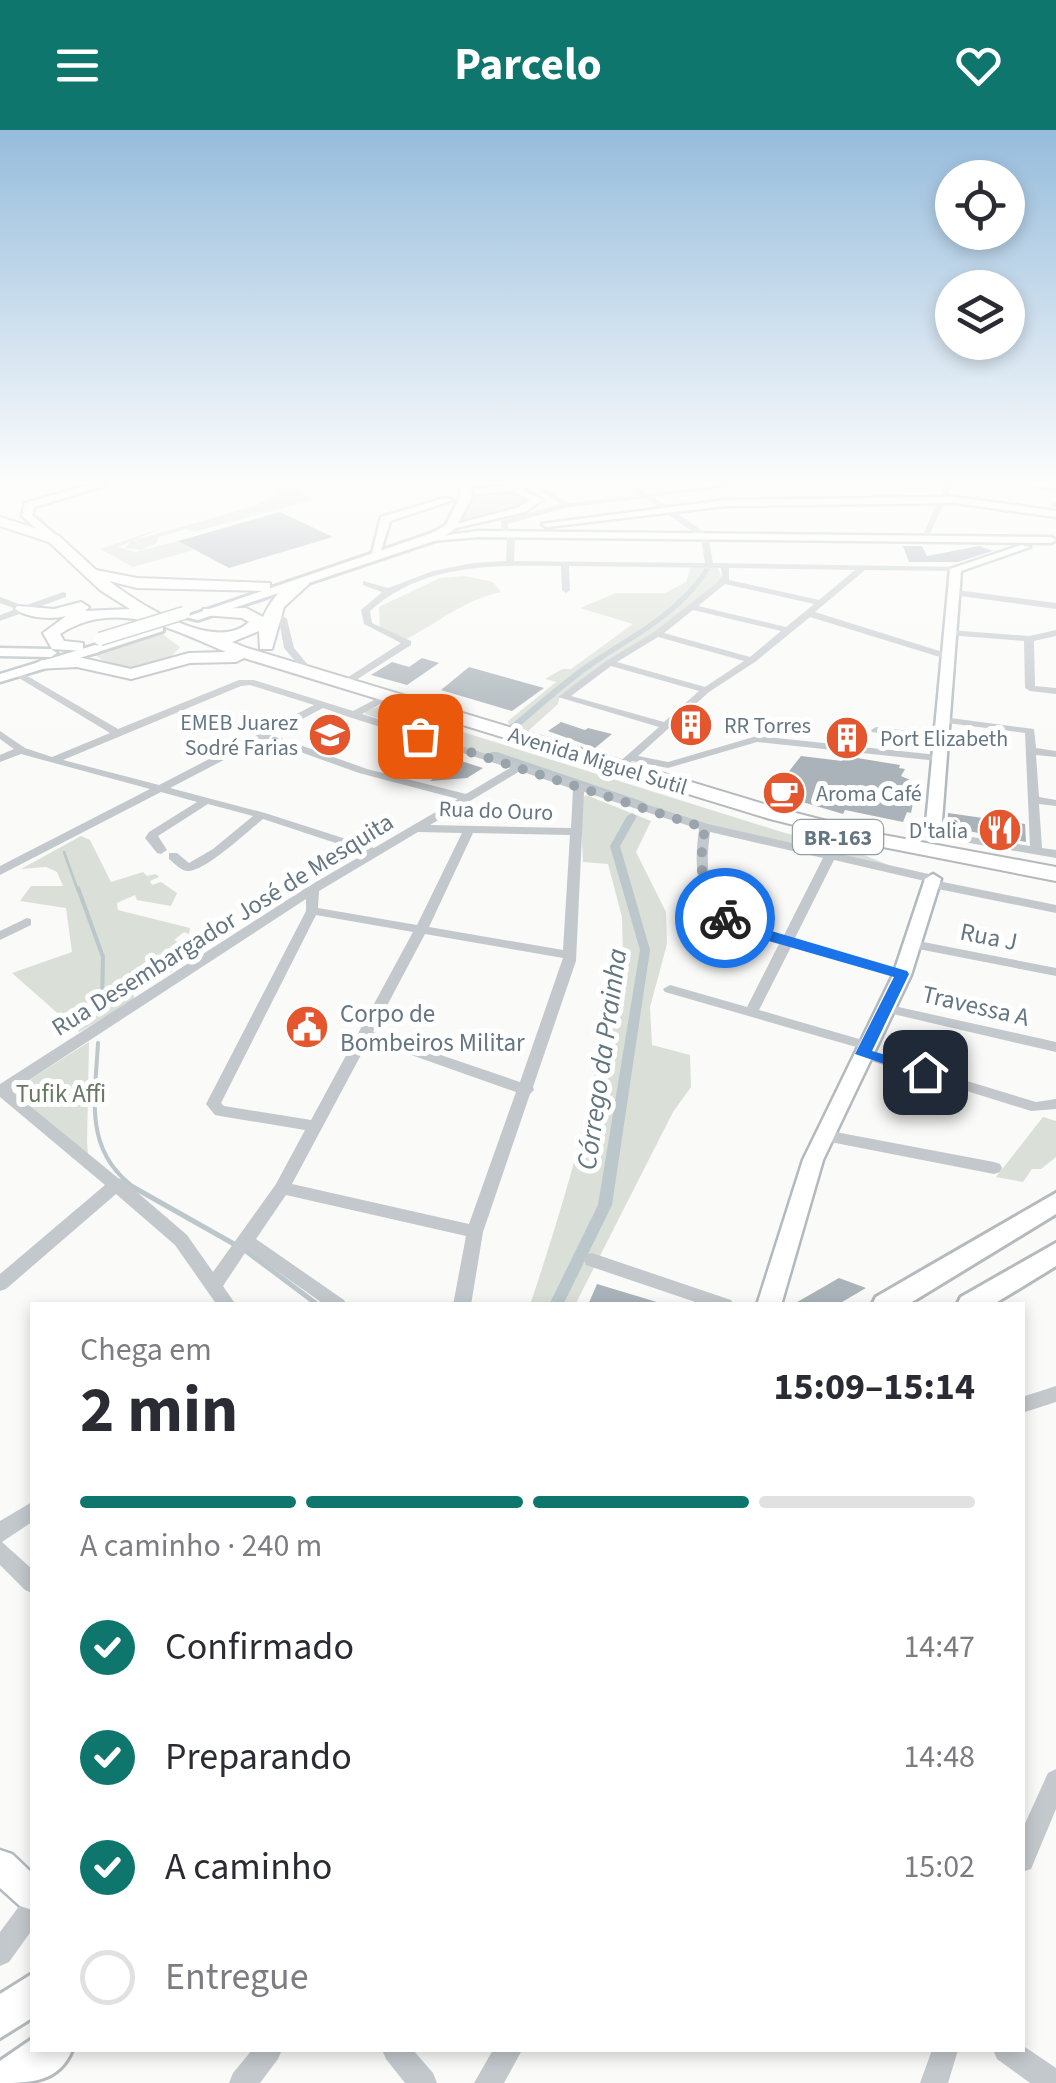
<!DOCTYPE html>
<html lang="pt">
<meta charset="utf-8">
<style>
:root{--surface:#fff;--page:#f7f7f7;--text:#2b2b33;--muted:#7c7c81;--line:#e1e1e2;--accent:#0f766e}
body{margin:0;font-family:"Source Sans 3",sans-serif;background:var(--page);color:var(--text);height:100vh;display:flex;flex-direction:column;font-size:38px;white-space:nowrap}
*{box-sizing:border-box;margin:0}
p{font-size:32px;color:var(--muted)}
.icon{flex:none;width:55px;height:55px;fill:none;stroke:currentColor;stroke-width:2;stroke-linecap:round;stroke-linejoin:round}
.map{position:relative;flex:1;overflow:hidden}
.panel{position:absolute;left:30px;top:1172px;width:995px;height:750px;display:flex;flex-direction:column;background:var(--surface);border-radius:0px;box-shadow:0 5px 15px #0003}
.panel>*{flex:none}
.fabs{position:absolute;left:935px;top:30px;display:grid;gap:20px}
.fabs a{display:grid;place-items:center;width:90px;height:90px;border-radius:50%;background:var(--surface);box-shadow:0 5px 15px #0003;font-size:50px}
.pin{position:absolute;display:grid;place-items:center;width:85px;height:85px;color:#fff;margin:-42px;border-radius:20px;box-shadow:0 5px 15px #0006}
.courier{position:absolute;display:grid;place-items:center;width:100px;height:100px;margin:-50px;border:8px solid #1a73e8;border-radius:50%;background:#fff;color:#222;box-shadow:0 2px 12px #0007}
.headline em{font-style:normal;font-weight:700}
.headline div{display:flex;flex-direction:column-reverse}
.headline{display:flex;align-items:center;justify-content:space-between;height:170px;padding:0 50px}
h1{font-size:65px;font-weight:700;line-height:75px}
.bar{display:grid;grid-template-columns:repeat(4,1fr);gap:15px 10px;align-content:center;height:120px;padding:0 50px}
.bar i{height:12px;border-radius:8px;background:var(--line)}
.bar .on{background:var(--accent)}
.bar p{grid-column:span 4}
ol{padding:0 50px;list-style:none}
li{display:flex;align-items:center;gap:30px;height:110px}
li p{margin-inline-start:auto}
li .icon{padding:10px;border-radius:50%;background:var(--accent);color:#fff;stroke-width:4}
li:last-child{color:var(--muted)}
li i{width:55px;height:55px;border:5px solid var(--line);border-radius:50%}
header{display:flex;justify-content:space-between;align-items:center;height:130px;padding:0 50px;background:var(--accent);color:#fff;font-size:45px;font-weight:700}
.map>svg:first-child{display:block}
.green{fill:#dadfd7}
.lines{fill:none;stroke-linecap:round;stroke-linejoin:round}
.stream-far2{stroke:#bbc7cb;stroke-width:2.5}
.stream-far1{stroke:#bbc7cb;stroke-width:4}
.stream{stroke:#bbc7cb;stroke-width:5}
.canal{fill:#bbc7cb;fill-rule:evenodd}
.building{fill:#aab3b9}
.secondary-casing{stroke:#b3babf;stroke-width:5}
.primary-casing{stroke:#b5babe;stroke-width:6}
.highway-casing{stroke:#b4b9bd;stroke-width:4}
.street{fill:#c3c8cc;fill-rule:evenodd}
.secondary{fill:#fff;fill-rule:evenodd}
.primary{fill:#fff;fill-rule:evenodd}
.highway{fill:#fff;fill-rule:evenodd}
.primary-bridge-casing{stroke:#b5babe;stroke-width:15;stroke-linecap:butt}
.primary-bridge{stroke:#fff;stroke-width:12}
.route{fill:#1a73e8}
.done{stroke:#99a4ac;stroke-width:10;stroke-dasharray:0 18}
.labels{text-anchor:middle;stroke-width:10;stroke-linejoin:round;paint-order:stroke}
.far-poi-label{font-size:22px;fill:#657683;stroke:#fff;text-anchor:start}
.far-street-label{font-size:22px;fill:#657683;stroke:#fff}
.shield{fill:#fff;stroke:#939fa8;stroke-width:2.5}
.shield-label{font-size:22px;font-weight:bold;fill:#657683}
.street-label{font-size:25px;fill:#657683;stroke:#fff}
.poi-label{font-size:25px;fill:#657683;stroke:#fff;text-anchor:start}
.park-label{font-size:25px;fill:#687a64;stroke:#fff}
.water-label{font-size:28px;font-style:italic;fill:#60757c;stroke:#fff}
</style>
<header><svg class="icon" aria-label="menu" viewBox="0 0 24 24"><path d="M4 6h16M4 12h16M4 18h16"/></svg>Parcelo<svg class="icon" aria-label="heart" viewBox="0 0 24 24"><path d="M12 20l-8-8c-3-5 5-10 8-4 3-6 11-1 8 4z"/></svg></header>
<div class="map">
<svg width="1056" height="1953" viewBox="0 0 1056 1953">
<rect width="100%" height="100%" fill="#fafaf8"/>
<g class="green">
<polygon points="267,355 293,355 313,370 193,402 186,399 158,407 157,413 141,420 125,418 131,411 255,376 278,364"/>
<polygon points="502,360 532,369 528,376 455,396 468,367"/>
<polygon points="162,398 118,417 135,422 178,411 194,420 133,437 100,419"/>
<polygon points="691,437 717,437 722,448 660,499 560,565 558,574 527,602 509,595 508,591 556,552 545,549 562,539 571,539 633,494 580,478 616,463 665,463 686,452"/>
<path d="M465,446L493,452L501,462C464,470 439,492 405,510L380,498L379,477L440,448Z"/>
<path d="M158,501L180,517C163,541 119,545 97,526L99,521Z"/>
<polygon points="380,576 785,703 847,718 891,736 705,696 365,584 365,581"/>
<path d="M586,665L651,691L636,722L666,782L667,814L650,877L652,915L690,925L691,957L673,982L575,1175H530C557,1094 582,1014 598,929C604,900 612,868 606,838L623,825L622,787L608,734L583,732L580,670Z"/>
<polygon points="81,706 90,710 111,752 143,742 147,746 156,744 159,747 150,751 152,755 161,752 177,763 171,776 137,770 135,765 117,773 118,780 190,798 189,804 184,802 174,810 184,814 172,823 188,831 157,851 143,848 126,855 126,862 133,862 135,870 79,902 12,843 72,822 66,778 20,771 31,756 63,756 57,742 46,737 21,739"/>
<polygon points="89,912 87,1012 88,1024 16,964 21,955"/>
<polygon points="1043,987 1056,991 1056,1027 1041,1039 1032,1039 1023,1052 996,1047"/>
</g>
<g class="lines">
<polyline class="stream-far2" points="64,722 78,761"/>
<g class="stream-far1">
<polyline points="78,758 103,827 102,875"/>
<path d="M98,913C95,970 83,1021 136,1059"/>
</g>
<g class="stream">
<polyline points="133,1057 234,1114"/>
<polyline points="242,1118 318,1175"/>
</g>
<g class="canal">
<path d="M705,438L710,439C683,485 635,507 592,537C565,556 540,579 514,601H508V597C534,576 559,553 586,534C629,505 676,483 705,438Z"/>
<polygon points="491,622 497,622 644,672 639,675 636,674 491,626"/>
<polygon points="632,683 637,686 620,716 650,820 612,1075 563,1175 549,1175 598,1075 640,820 610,716 627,686"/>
</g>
</g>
<g class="building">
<polygon points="280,382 333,407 229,438 178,411"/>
<polygon points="903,416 922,416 927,426 979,416 993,421 958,432 909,432"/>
<polygon points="422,528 439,533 407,555 371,545 392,532 409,537"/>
<polygon points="469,537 544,558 512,581 441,560"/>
<polygon points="561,592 585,600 588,598 612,604 595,618 548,601"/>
<polygon points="801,626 842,631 845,626 900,635 899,638 905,639 901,646 917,653 911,683 907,682 903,692 845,680 843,684 772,663"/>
<polygon points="458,630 483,638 467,648 430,651"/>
<polygon points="948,683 1025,694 1026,712 947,697"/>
<polygon points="839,1148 866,1158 837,1175 792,1175"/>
<polygon points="597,1154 660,1173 659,1175 588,1175"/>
</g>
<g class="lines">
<g class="secondary-casing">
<g id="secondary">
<polygon points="89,355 107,355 34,377 32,385 58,407 58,411 50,411 22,386 25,373"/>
<polygon points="515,355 542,370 525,382 456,398 456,394 517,378 530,370 512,361 475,364 472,359"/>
<polygon points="955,367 1056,381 1056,387 955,373 725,376 547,397 542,394 725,370"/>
<polygon points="445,368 453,370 390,391 381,421 372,423 381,387"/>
<polygon points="478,401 1051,407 1056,410 1051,413 478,407 431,411 426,408"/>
<polygon points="1021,415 1030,417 961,441 941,704 938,707 928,707 925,704 950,439"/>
<polygon points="95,515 99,516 99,522 0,552 0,544"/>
<polygon points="0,518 51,519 57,523 51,527 0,526"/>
<polygon points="933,744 941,749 911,845 823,1030 781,1175 757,1175 803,1030 893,845 925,749"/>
<polygon points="0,1720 12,1724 32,1743 32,1780 20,1776 0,1758"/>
</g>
</g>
<g class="primary-casing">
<g id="primary">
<polygon points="460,368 470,370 455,399 440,409 198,490 186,487 432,403 446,395"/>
<polygon points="158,494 163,495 163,501 95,523 88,519"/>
<polygon points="1056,1063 1056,1084 907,1175 872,1175 876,1167"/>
<polygon points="1056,1113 1056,1136 992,1175 957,1175 961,1167"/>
<polygon points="32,1844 32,1888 0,1908 0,1864"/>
<path d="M32,1909V1920H72C59,1952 31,1953 0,1953V1931Z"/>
</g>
</g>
<g class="highway-casing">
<path id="highway" d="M0,387L59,406L96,440L137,448L270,453V459L264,461L137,458L109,451C139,474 216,524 249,492L242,488L203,485V479L246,478L263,487C272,468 288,447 309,448V454L284,477L272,519H260L259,501L232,512L247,518L784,680L878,704L1056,737V751L878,716L770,689L244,528L236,532L190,533L131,549L77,537L36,539L33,535L42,530L78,527L131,539L189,523L226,522C171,499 116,468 60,504L64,511L83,513V521L52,519L43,503L66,486C51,490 28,488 15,479L17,476L54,479L81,472L89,477L85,481L130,479L100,460L49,412L0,396Z"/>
</g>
<g class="street">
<path d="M530,355H539L570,373L640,365L628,355H636L648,364L718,355H743L654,367L708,405L713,433L959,437L960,439L956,441L865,440L815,482L949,524V528H943L810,487L755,532L709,562L638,626L668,632L757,606L938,625L943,628L938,631L757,612L668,638L632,631L624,639H616V635L659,597L558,567L606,531L654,502L715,454L722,447L721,438L569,436L570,460L566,463L562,460L561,436C495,435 422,433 370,481L372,493L411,511V515L348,555H342V551L401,513L364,494L361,480L382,462L363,455V451L388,458L433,441L473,433L506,431L507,405L511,403L515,405L514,431L705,433L701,408L645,368L564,378L508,394V401H502L501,391L561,374ZM729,438L855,440L819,470L729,450ZM725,454L814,474L786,497L698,476ZM693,480L781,501L750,527L664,503ZM658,507L744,531L705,557L617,532ZM611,536L699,561L664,592L571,566Z"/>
<polygon points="750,355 794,355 791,357"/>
<polygon points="872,355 882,355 883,356 879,358"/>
<polygon points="945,355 952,355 927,410 920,412"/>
<polygon points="1024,355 1056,358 1056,362 1027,357"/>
<polygon points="1053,373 1056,373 1056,378 1051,376"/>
<polygon points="956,460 1056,473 1056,479 953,465 952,463"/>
<polygon points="63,462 66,463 66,467 0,491 0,485 16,479 0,473 0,467 24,476"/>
<polygon points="269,480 275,480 287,489 294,518 313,541 313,545 307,545 284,518 279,490 269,484"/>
<polygon points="950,500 1029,506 1056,500 1056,506 1034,511 1035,556 1056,558 1056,564 1030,561 1025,558 1024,511 947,505 945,503"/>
<path d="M17,540L118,599L239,550H254L353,581L378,568L382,569V573L362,584L518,634H525L526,636L708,694L933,745L937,746L938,751L1056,775V783L933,758L929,757V752L834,730L794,810L907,842L909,845L902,849L791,817L759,880L873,913L875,916L868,921L1036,972L1056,969V979L1031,981L858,927L856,924L863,919L665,862L663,859L670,855L747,877L779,814C767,810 752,808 740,803C696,783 693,741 699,699L584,662L576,831L533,957L534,960L530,964L483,1102L471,1175H453L466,1106L286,1065L256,1109L344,1170L347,1175H325L247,1120L223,1156L236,1175H217L175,1115L116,1064L6,1159L0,1161V1144L105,1055L0,967V954L309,756L366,723L263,689C248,701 207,740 189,741C182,742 174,733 169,729V723H177L189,733L213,719L253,686L208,674L158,706L167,720L161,724L157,723L145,708L149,702L197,672L161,662L0,745V736L150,659L21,624L0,632V625L14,619L0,609V601L25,618L52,627L110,603L14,545V541ZM250,555L314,575L159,655L63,630L241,556ZM323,578L349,587L510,638L466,664L367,639L272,605ZM264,609L359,643L458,669L374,718L265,683L170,658ZM520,641L573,659L571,698L430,695ZM418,702L462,703L417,795L318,778L319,761ZM710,702L823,728L783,807C719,789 701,770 710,702ZM473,703L570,705L563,820L429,797ZM306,769V781L206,974L215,985L220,986L305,1000L276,1054L213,1142L187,1105L123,1050L118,1048L12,961ZM316,785L413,802L311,990L224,976L221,973ZM425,804L563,828L520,952L373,902ZM369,910L516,962L469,1094L292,1054Z"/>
<polygon points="943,587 1034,599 1036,618 1056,621 1056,627 1036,625 1039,667 1056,670 1056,676 1039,674 1042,718 1056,720 1056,728 929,706 927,704 933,701 1030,716 1025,603 939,592 939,588"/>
<polygon points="876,597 940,605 945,608 940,611 872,602 871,600"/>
<polygon points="27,788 31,789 31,795 0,810 0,801"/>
<polygon points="913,810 1056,838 1056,846 908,817 907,814"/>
<polygon points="885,874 1056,912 1056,922 880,881 878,878 880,875"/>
<polygon points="825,1000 994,1032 1000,1034 1002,1038 1000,1042 994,1044 820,1010 817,1006 820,1002"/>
<polygon points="592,1123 731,1170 734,1175 704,1175 586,1135 584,1130 586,1125"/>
<polygon points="1056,1256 1056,1272 1022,1283 1022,1267"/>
<polygon points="32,1372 32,1392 2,1412 32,1439 32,1463 25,1460 0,1435 0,1391"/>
<polygon points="1056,1639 1056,1679 1031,1739 1022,1742 1022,1700 1048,1643"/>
<polygon points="32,1767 32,1800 9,1832 0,1836 0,1802 23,1771"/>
<polygon points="1022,1915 1056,1938 1056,1953 1030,1953 997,1929 993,1920 1022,1920"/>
<polygon points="252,1920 282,1920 278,1929 260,1953 229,1953 233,1943"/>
<polygon points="382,1920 413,1920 433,1943 437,1953 405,1953 386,1929"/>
<polygon points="493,1920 522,1920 504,1953 474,1953"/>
<polygon points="932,1920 958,1920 948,1953 920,1953"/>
</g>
<use href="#secondary" class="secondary"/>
<use href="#primary" class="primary"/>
<use href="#highway" class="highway"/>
<g class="primary-bridge-casing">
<g id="primary-bridge">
<polyline points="464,370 466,363"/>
<polyline points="100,509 184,483"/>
</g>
</g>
<use href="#primary-bridge" class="primary-bridge"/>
</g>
<linearGradient id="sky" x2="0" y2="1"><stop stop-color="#96bcdc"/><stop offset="0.56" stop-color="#fdfdfc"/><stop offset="1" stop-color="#fdfdfc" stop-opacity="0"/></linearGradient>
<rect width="1056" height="629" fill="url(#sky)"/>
<polygon class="route" points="720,786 907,841 909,844 872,921 931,938 931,946 920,946 855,924 894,847 741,803 720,791"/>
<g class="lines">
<path class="done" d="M420,606L705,698C699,734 698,761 725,788"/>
</g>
<defs>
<g id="building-disc" transform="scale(2.25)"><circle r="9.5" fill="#e4572e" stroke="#fff"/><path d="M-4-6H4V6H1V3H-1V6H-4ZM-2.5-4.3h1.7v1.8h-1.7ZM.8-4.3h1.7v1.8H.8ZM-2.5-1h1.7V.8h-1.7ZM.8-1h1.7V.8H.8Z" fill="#fff"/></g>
<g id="school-disc" transform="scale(2.25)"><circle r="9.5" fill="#e4572e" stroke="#fff"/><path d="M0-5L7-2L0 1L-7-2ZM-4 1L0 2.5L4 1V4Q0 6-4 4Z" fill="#fff"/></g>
<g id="cafe-disc" transform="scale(2.25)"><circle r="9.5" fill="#e4572e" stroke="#fff"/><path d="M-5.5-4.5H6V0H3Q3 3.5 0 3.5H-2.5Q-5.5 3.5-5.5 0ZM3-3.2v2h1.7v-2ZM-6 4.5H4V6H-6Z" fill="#fff"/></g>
<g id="restaurant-disc" transform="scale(2.25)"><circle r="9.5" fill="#e4572e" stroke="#fff"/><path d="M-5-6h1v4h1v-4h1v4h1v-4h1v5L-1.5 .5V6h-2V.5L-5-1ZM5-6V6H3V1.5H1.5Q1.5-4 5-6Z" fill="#fff"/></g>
<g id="civic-disc" transform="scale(2.25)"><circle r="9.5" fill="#e4572e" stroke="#fff"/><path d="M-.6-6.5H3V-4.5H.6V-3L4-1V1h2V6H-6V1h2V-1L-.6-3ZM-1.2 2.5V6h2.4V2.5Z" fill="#fff"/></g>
</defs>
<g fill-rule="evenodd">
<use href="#building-disc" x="691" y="595"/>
<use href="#school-disc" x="330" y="605"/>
<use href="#building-disc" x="847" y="608"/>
<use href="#cafe-disc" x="784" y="663"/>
<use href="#restaurant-disc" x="1000" y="700"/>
<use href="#civic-disc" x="307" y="897"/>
</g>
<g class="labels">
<g class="far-poi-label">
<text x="298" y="600" text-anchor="end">EMEB Juarez<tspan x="298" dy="25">Sodré Farias</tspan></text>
<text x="724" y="603">RR Torres</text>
<text x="880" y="616">Port Elizabeth</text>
<text x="816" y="671">Aroma Café</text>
<text x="968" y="708" text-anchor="end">D'talia</text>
</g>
<g class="far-street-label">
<text transform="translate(598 630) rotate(17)" y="8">Avenida Miguel Sutil</text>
<text transform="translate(496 680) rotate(2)" y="8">Rua do Ouro</text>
</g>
<rect class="shield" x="793" y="690" width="90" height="34" rx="8"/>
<g class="shield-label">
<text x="838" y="715">BR-163</text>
</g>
<g class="street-label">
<text transform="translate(222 794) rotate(-32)" y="9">Rua Desembargador José de Mesquita</text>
<text transform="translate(989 806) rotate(11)" y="9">Rua J</text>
<text transform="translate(976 875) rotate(13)" y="9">Travessa A</text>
</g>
<g class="poi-label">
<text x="340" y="892">Corpo de<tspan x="340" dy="29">Bombeiros Militar</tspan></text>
</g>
<g class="park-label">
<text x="61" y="972">Tufik Affi</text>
</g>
<g class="water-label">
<text transform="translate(601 929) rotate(-82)" y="10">Córrego da Prainha</text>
</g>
</g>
</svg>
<div class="fabs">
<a><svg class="icon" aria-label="locate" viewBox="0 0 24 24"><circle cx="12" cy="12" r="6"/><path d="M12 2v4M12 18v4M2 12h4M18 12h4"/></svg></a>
<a><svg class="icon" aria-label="layers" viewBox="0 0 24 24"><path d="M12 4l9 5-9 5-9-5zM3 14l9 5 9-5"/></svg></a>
</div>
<div class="pin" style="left:420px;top:606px;background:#ea580c"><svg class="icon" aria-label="bag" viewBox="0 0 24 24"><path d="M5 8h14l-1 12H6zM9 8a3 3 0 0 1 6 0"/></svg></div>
<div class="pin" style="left:925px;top:942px;background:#1f2937"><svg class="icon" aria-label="home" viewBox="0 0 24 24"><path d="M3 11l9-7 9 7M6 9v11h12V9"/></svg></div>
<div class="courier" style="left:725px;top:788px"><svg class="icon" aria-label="bike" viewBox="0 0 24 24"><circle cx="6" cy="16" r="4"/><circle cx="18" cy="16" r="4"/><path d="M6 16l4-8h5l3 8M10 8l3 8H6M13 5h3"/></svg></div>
<section class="panel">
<div class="headline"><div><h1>2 min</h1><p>Chega em</p></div><em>15:09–15:14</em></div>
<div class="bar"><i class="on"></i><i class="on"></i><i class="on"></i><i></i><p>A caminho · 240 m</p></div>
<ol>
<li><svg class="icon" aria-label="check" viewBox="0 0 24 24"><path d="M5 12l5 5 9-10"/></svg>Confirmado<p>14:47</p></li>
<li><svg class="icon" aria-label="check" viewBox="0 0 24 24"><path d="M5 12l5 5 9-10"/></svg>Preparando<p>14:48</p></li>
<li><svg class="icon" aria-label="check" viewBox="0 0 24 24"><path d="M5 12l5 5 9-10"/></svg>A caminho<p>15:02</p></li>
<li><i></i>Entregue</li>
</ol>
</section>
</div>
